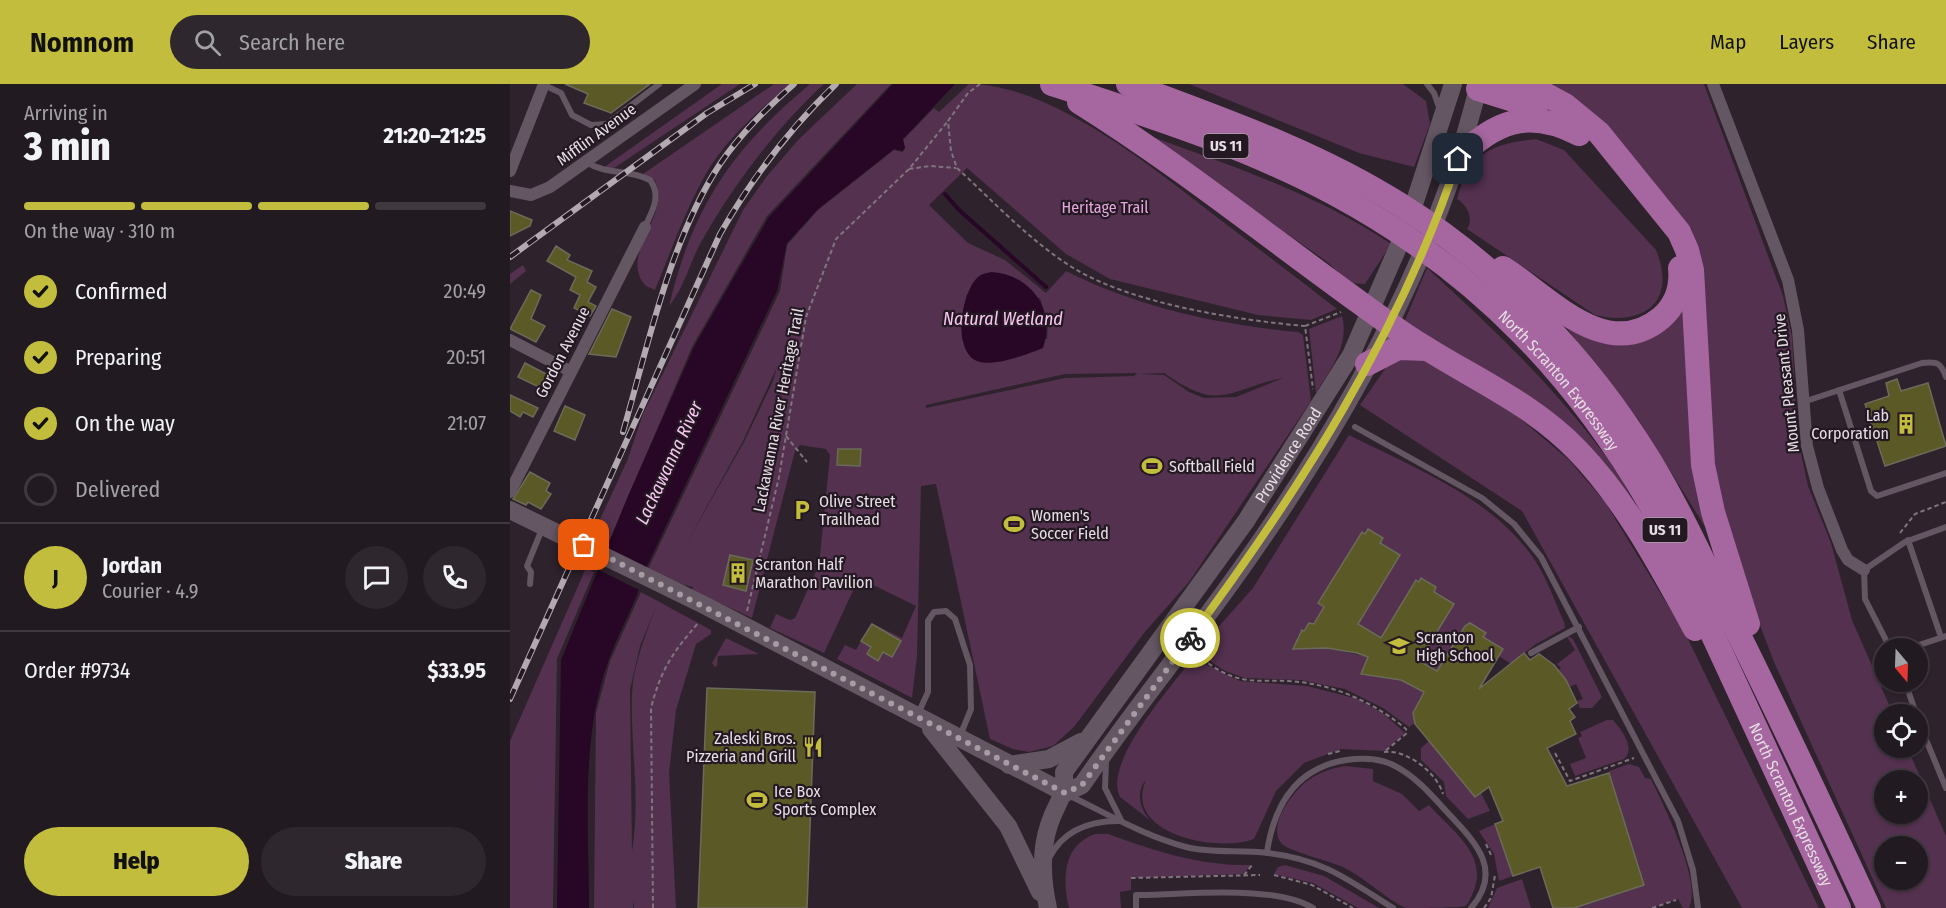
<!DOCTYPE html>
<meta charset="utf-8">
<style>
:root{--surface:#221a21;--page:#2e272e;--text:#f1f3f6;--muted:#a2a1a5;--line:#3f383f;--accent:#c3bd3e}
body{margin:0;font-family:"Fira Sans Condensed",sans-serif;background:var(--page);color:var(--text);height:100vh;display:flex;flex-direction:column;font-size:22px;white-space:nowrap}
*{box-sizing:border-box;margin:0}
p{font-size:20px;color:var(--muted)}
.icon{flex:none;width:33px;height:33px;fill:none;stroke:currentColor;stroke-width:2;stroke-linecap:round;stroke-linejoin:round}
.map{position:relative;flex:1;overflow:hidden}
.panel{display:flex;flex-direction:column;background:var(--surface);width:510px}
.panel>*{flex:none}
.needle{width:39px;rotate:161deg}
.buttons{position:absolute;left:1364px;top:554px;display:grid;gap:12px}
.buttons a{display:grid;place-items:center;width:54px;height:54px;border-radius:50%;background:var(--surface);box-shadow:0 2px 4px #0004,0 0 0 2px var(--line);font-size:30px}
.pin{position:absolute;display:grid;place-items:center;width:51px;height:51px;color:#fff;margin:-26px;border-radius:12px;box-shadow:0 3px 9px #0006}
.courier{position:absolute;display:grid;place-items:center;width:60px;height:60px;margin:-30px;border:4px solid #c3bd3e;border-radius:50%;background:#fff;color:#222;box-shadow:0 2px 8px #0007}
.head em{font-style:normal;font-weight:800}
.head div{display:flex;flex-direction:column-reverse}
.head{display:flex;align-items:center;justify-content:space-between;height:102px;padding:0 24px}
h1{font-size:39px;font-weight:800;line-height:45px}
.bar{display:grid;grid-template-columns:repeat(4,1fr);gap:9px 6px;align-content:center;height:72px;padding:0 24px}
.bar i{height:8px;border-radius:4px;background:var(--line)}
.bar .on{background:var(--accent)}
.bar p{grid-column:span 4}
.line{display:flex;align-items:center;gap:15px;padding:0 24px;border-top:2px solid var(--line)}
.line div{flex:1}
.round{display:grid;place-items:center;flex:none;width:63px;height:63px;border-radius:32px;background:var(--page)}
ol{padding:0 24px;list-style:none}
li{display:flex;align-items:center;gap:18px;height:66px}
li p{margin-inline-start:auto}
li .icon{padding:6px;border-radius:50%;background:var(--accent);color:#111;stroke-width:4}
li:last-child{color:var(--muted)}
li i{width:33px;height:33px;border:3px solid var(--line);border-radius:50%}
.action{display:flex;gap:12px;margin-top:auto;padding:12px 24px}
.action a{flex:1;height:69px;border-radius:36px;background:var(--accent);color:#111;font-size:24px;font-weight:800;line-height:69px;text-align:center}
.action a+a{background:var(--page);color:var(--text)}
header{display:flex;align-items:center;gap:36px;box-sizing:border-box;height:84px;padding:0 30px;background:var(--accent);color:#111}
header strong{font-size:28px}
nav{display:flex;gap:33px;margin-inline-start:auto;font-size:21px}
.search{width:420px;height:54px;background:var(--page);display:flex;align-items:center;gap:15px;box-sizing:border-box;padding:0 21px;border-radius:33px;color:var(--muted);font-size:22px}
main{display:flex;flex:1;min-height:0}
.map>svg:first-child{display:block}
.green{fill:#53314f;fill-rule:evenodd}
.water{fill:#280625}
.pier{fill:#2e222c}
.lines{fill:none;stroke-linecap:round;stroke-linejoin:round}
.stream{stroke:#280625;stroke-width:4}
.building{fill:#5b5925;stroke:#6b6b5a;stroke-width:1.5}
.path{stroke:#80757e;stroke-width:2;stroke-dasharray:4.5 3;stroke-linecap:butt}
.lane{stroke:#645662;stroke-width:6}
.street{stroke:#645662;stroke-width:12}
.secondary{stroke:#645662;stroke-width:18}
.highway{stroke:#a6669f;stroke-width:24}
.rail-casing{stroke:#b2a9b1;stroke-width:6}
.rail{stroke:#241923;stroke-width:4;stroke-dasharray:11;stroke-linecap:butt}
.done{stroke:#a69ca4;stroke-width:6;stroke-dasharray:0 10.8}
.route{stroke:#c3bd3e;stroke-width:8}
.labels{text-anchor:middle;stroke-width:4.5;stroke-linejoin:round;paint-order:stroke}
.shield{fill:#241923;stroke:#aca3ab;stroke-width:1.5}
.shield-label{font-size:15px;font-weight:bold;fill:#e6dee5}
.street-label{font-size:16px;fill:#e6dee5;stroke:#241923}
.park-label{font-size:16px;fill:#e5a6dd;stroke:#241923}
.poi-label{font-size:16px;fill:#e6dee5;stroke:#241923;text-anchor:start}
.water-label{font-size:18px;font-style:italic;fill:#fac7f3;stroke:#241923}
</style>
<header>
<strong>Nomnom</strong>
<div class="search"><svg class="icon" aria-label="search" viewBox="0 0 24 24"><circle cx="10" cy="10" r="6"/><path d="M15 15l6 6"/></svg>Search here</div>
<nav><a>Map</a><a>Layers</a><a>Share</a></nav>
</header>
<main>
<section class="panel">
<div class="head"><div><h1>3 min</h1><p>Arriving in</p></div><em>21:20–21:25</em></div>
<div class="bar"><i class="on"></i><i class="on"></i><i class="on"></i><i></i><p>On the way · 310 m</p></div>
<ol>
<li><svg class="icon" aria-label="check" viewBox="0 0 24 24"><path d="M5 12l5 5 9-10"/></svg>Confirmed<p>20:49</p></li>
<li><svg class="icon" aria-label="check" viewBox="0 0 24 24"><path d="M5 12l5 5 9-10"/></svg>Preparing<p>20:51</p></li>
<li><svg class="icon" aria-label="check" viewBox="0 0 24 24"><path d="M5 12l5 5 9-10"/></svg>On the way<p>21:07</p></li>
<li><i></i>Delivered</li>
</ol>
<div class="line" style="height:108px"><b class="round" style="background:var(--accent);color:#111">J</b><div><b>Jordan</b><p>Courier · 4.9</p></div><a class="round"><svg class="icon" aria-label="chat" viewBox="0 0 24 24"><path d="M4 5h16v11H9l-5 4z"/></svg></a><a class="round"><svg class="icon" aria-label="phone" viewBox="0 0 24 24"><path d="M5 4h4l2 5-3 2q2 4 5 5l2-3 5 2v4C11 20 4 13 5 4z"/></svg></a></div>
<div class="line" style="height:78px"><div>Order #9734</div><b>$33.95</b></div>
<div class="action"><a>Help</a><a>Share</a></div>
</section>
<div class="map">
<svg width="1436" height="824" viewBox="0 0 1436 824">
<rect width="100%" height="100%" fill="#2e222c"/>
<g class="green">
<polygon points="212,0 230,0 104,84 93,84"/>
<path d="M264,0H280C251,25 221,50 200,83C177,121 162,165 145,206L136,202C107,171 162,132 145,97L133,90Z"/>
<path d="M300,0H314C265,45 223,102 190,160C179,181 174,204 159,222C183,122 222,65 300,0Z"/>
<polygon points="347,0 381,0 257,132 182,263 96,465 80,457 117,377 133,330 233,126 257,92 289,55"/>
<path d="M459,0C540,0 642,83 704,131C745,162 786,193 827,225L801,236L748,231L600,195L556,170L457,84L419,121L458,159L495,176L536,209L556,187C630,224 706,240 788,248L793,251L801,317L679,498L634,549L564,643L543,662L519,668L503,665L480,655L426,400L411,402L407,572L402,614L327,575L335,561L346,566L361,539L392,554L406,522L349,494L314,569L260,544L266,530L280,536L285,534L309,481L320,371L316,365L290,361L285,367L242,534L182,506L183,503L167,499L138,485L270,207L277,161L308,126L384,66L393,68L395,64L393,56L424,24L429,28ZM457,210L530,214L538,239L537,255L452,256L451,236ZM267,283L263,297L234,358L175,462L233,357ZM627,289L624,292L555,294L416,324V321L555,290ZM654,289C711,329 716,306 773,294L726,313L694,314L679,308L654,291L630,290Z"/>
<polygon points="679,0 893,0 916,17 920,40 904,83 849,69"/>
<path d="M1034,0H1194L1273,212L1282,253L1287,351L1298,402L1321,459L1342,536L1383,630H1374V663H1397L1436,752V824H1376L1264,578L1235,502L1205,401L1192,178ZM1374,696H1407V729H1374ZM1374,762H1407V795H1374Z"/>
<path d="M635,50C719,81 805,109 881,160L855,200L840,199L816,177Z"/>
<path d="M1026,55L1054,66L1146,166C1167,217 1135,243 1085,231L957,145C964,134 957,121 947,115C959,69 981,60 1026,55Z"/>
<polygon points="13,181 16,187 0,200 0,190"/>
<path d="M917,184C983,244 1047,305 1100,378C1113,396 1123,417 1135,437L1112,409L893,241Z"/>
<polygon points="1174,216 1202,454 1128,335 1047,232 1086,256"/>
<path d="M832,232C840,261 820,286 806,309L799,245Z"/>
<polygon points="904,270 1000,326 1059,376 1095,418 1177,553 1309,824 1232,824 1012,427 850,321 877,282"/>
<path d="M839,351C902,383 979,412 1022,472C1036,491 1044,516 1054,538L1055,544L1026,560L1001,580L989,572L993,565L955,542L927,587L909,577L944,520L924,508L926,503L912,494L909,498L906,497L871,554L848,540L890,472L870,459L858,445L855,450L852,448L808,519L814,523L804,540L799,539L787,553L789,555L783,564H817L858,573L853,583L905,601L914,608L908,617L910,619L905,639L899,643L873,624L835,605L790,596L735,594L715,587L691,571L699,561L695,558L743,504Z"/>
<polygon points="76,484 84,488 47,575 43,824 0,824 0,657"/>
<path d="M131,508L201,546V550L186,560L166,626L159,689L166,824H124L123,816V824H84L86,629L100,577ZM146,523C136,550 124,579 122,608C120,661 131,714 122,767L120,606L130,562Z"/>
<polygon points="1056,551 1063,555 1092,613 1082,624 1070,624 1067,617 1073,615 1066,600 1060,603 1048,586 1051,584 1047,580 1065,566"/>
<polygon points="216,554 218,555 249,570 208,572 207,582 205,583 202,579"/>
<path d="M683,574L730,597L797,602L848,615L874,630L895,649L874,667L831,665L794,679L766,707L744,755C708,769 612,750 636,696C625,708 630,726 641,737L610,713C592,679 662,602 683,574Z"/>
<path d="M1097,636H1103C1112,646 1126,665 1114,675L1065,692L1060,680L1076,674L1068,654L1072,652L1070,648Z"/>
<polygon points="920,656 965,713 971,709 980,727 958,735 936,712 934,698 911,676 911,664"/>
<path d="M1119,680L1129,683L1135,694L1141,695C1153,720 1193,799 1179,824H1173L1168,815L1140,824H1064L1134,801L1099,687Z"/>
<path d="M835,682L863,685V697L892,710L909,727L919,721C948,753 986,776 956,822C948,824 906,824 897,824C884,821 852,792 835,784C823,778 778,767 772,760C756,742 783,708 797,697C808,689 822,684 835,682Z"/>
<polygon points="985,740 1003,792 989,797 984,770 969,747"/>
<path d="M585,750H598C645,767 690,782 741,781L733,790L621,794V806L610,808L611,824H559C552,795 553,761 585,750Z"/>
<polygon points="775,781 814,792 869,824 848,824 803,799 764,790 768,783"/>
<polygon points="1012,795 1021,824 978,824 987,804"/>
</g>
<g class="water">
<path d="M383,0H445L393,55L395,64L392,67L384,65L308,125L277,159L267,207L137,482C128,515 111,543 99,575C70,654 79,741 79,824H47L51,576L118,412L185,261L259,133Z"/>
<path d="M481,188C521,190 546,226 533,264C518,270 486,282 470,278C441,271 451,208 468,193C471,190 477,189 481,188Z"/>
</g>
<polygon class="pier" points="93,465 139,486 133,508 85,484"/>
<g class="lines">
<polyline class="stream" points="435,110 449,126 536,203"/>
</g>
<g class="building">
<polygon points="55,0 140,0 101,29 74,19 78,10"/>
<polygon points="0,127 22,136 20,142 0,152"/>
<polygon points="46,162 60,171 57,176 82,187 77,198 86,203 78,218 86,222 80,232 64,224 70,211 60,206 66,193 37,177"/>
<polygon points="21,206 31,211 21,235 35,242 26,258 0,245"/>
<polygon points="102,225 121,233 106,273 79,270"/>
<polygon points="15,279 42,293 35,306 8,293"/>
<polygon points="1387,295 1391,307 1418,299 1436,362 1375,382 1355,320 1379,312 1376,299"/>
<polygon points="0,311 28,324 23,333 13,328 10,333 0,327"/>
<polygon points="55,322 75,331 65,356 44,347"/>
<polygon points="328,365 351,365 350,382 327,381"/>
<polygon points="20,388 40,399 36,407 41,410 31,425 18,418 16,421 3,415"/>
<polygon points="858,445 873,454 870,459 890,471 848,540 871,554 906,496 909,498 911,494 926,503 924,508 944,520 909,577 927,587 955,542 960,539 976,549 973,553 993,565 969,605 1014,569 1020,576 1029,570 1044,581 1056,596 1067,619 1059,625 1065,633 1060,637 1066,650 1037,664 1057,702 1099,689 1134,801 1064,824 1043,824 1030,783 1003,792 985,740 993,737 979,703 965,713 905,640 903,629 914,608 891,596 851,590 858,573 847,569 817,564 783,565 792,546 794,547 799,539 804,540 814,523 808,519 852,448 855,450"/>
<polygon points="220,471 243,476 236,507 213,501"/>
<polygon points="362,540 391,557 382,573 373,568 368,577 357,570 361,563 351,557"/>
<polygon points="197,604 305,608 297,824 188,824"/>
</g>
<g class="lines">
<g class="path">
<path d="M470,0L458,9L438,37L441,67L447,84C484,118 522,159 565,185C624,220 726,236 795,242L803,305"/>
<polyline points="399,85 420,82 446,84"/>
<polyline points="795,242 831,228"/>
<polyline points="276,352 297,378"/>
<polyline points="1390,449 1405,430 1436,418"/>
<polyline points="237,527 269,393 296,233 326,155 399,85 438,37"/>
<path d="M686,571C697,578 709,588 722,592C740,599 759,596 777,597C821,599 862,617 896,645L897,649L874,668"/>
<path d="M874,668C897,665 927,689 933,710"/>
<polyline points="1045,669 1060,697 1124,674"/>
<polyline points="818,670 830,667"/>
<polyline points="976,760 982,773"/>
<polyline points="734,791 743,780"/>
<polyline points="764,791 802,801 843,824"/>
<polyline points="621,794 750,791"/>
<path d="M143,824L141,624C151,585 163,568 189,538"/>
<polyline points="974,824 981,814 985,791"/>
<polyline points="1142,824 1166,816"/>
</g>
<g class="lane">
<polyline points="917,0 924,9 930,26"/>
<polyline points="34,1 51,9 62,31 81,41 97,40 149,0"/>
<path d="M76,78C96,91 119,85 140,96C152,112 142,127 135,143"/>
<polyline points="1329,306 1361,407 1367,412 1436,389"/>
<path d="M1293,318L1412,279C1427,277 1431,279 1436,293"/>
<polyline points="845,343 972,414 1004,440 1031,473 1168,737 1183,786 1188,824"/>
<polyline points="1398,456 1431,553"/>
<polyline points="20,500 21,488 17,482 32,445"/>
<polyline points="1380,564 1355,515 1354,486 1395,458 1436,443"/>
<polyline points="1400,564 1436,552"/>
<polyline points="1021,569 1069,543"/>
<polyline points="1395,597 1406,630"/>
<polyline points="408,630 418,608 418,537 424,528 436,527 445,535 460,581 461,625 450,652"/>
<polyline points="1407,634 1436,704"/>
<polyline points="596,679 595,704 611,736"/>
<path d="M558,711C596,729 634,752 676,763C703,770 731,765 758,769C814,776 837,795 883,824"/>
<path d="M757,768C764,722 785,684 836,676C850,674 867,674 881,680C903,690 920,709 936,727C963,756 995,785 961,824"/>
<path d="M539,774C553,747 579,737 608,737"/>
<path d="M626,824V811C673,811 764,800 803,824"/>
</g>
<g class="street">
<polyline points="1203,0 1278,196 1288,246 1297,362 1308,404 1332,466 1338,476 1354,486"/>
<polyline points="0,87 34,0"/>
<polyline points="0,107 21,111 40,103 185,0"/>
<polyline points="0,256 60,287"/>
<polyline points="0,408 135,143"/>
</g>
<g class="secondary">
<polyline points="0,426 196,522 555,709"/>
<polyline points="421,645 498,742 530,808"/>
<polyline points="499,681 539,675 571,658"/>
<path d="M555,709L572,701C621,629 677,561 728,489C833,342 926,177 969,0"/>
<path id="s1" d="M538,824C532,797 530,768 539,741C547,716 555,717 554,688L736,437L841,271L896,145L943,0"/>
</g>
<g class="highway">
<path id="s2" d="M542,0C637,31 736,62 825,110C970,188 1073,297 1152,441L1329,824"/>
<path d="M618,0C711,35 805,67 889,120C990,183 1077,274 1139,375C1173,431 1200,492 1229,551C1274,642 1317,733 1359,824"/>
<polyline points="1005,0 1027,6 1055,21 1089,49 1169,148 1177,166 1182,186 1193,381 1203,428 1238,540"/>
<polyline points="968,5 1026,23"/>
<path d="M569,18C681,88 783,173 891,248C950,289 1017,314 1068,367C1117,418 1151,483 1185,545"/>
<path d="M947,75C985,37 1018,24 1069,50"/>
<path d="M993,184C1038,212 1096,280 1151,234C1166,221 1172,204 1170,184"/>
<polyline points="857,280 888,264 917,265"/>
</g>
<g class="rail-casing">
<g id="rail">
<polyline points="0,173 197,29 245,0"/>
<path d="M113,348C138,261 160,156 210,80C231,49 257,24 284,0"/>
<path d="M0,615L210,150C242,94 279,45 326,0"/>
</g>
</g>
<use href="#rail" class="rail"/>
</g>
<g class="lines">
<polyline class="done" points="74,461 555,709 572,701 680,554"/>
<path class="route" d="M680,554C789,407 890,250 948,75"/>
</g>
<defs>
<g id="building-bare" transform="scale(1.62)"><path d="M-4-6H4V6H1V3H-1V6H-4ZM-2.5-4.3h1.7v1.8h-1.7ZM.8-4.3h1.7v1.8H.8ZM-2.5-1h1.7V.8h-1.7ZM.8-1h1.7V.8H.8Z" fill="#c3bd3e" stroke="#241923" stroke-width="2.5" paint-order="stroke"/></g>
<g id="stadium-bare" transform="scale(1.62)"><path d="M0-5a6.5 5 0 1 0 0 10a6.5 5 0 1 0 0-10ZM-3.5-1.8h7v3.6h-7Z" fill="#c3bd3e" stroke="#241923" stroke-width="2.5" paint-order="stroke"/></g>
<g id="parking-bare" transform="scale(1.62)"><path d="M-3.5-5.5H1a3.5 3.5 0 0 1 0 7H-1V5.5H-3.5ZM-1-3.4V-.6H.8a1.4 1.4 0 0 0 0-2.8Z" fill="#c3bd3e" stroke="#241923" stroke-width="2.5" paint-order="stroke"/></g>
<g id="school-bare" transform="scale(1.62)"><path d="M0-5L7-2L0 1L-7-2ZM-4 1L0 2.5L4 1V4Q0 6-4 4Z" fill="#c3bd3e" stroke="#241923" stroke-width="2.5" paint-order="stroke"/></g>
<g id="restaurant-bare" transform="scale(1.62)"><path d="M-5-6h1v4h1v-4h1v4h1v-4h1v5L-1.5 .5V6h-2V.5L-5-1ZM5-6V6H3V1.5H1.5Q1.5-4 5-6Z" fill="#c3bd3e" stroke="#241923" stroke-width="2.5" paint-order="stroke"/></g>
</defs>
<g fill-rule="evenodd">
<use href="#building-bare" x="1396" y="340"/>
<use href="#stadium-bare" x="642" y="382"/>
<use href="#parking-bare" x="292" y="426"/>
<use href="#stadium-bare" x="504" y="440"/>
<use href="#building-bare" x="228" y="489"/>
<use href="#school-bare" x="889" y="562"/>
<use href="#restaurant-bare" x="303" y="663"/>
<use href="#stadium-bare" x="247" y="716"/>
</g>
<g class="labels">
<g class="shield">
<rect x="693.5" y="50" width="45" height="24" rx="4.5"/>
<rect x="1132.5" y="434" width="45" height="24" rx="4.5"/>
</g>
<g class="shield-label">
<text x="716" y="67">US 11</text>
<text x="1155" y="451">US 11</text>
</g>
<g class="street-label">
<text transform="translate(86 50) rotate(-36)" y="6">Mifflin Avenue</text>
<text transform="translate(52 268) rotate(-63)" y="6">Gordon Avenue</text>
<text dy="6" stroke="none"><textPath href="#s2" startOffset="598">North Scranton Expressway</textPath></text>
<text transform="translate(1276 299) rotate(-96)" y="6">Mount Pleasant Drive</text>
<text transform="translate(268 326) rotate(-79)" y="6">Lackawanna River Heritage Trail</text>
<text dy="6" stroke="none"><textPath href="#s1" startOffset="528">Providence Road</textPath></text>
<text dy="6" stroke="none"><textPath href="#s2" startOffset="1084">North Scranton Expressway</textPath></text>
</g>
<g class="park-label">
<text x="595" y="129">Heritage Trail</text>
</g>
<g class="poi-label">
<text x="1379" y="337" text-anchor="end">Lab<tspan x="1379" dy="18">Corporation</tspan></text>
<text x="659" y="388">Softball Field</text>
<text x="309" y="423">Olive Street<tspan x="309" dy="18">Trailhead</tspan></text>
<text x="521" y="437">Women's<tspan x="521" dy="18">Soccer Field</tspan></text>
<text x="245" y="486">Scranton Half<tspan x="245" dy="18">Marathon Pavilion</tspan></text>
<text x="906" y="559">Scranton<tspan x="906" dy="18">High School</tspan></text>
<text x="286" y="660" text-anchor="end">Zaleski Bros.<tspan x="286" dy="18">Pizzeria and Grill</tspan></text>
<text x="264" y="713">Ice Box<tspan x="264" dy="18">Sports Complex</tspan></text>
</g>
<g class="water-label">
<text x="493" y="241">Natural Wetland</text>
<text transform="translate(159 379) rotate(-65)" y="6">Lackawanna River</text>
</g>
</g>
</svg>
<div class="buttons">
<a><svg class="needle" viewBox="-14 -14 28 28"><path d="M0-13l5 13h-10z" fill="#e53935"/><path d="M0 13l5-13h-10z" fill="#a2a1a5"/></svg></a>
<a><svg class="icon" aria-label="locate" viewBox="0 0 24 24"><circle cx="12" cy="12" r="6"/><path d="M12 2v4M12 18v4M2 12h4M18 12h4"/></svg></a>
<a>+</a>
<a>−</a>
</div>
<div class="pin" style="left:74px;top:461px;background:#ea580c"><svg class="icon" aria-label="bag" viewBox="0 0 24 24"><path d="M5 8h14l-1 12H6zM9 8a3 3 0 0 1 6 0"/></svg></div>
<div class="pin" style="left:948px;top:75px;background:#1f2937"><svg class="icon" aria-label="home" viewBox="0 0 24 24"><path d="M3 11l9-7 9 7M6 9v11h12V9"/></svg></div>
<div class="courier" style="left:680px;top:554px"><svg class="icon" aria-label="bike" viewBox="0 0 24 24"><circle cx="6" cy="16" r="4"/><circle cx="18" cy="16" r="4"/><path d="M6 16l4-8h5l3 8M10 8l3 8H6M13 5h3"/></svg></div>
</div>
</main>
